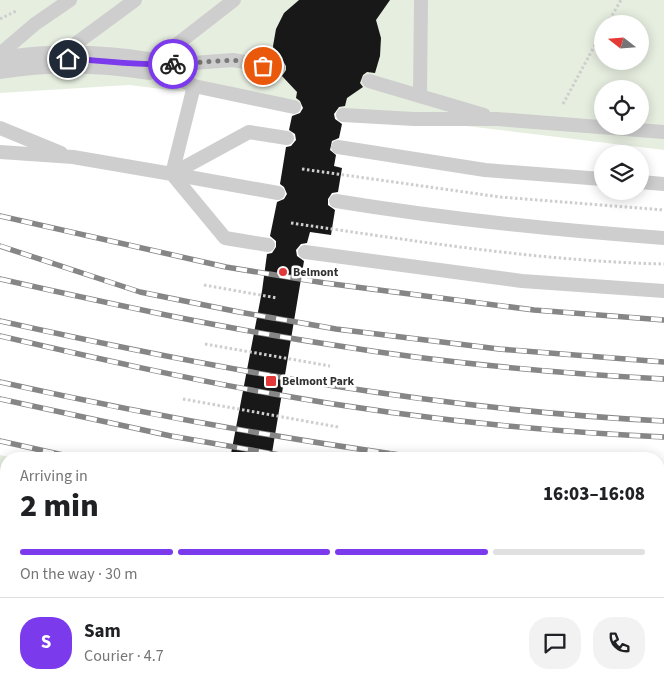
<!DOCTYPE html>
<meta charset="utf-8">
<style>
:root{--surface:#fff;--page:#f2f2f2;--text:#202124;--muted:#757577;--line:#e0e0e0;--accent:#7c3aed}
body{margin:0;font-family:"Source Sans 3",sans-serif;background:var(--page);color:var(--text);height:100vh;display:flex;flex-direction:column;font-size:19px;white-space:nowrap}
*{box-sizing:border-box;margin:0}
p{font-size:16px;color:var(--muted)}
.icon{flex:none;width:28px;height:28px;fill:none;stroke:currentColor;stroke-width:2;stroke-linecap:round;stroke-linejoin:round}
.map{position:relative;flex:1;overflow:hidden}
.drawer{position:absolute;left:0px;top:452px;width:665px;height:246px;display:flex;flex-direction:column;background:var(--surface);border-radius:20px 20px 0 0;box-shadow:0 2px 12px #0003}
.drawer>*{flex:none}
.needle{width:32px;rotate:287deg}
.fabs{position:absolute;left:594px;top:15px;display:grid;gap:10px}
.fabs a{display:grid;place-items:center;width:55px;height:55px;border-radius:50%;background:var(--surface);box-shadow:0 2px 12px #0003;font-size:25px}
.pin{position:absolute;display:grid;place-items:center;width:42px;height:42px;color:#fff;margin:-21px;border:2px solid #fff;border-radius:50%;box-shadow:0 1px 5px #0007}
.courier{position:absolute;display:grid;place-items:center;width:50px;height:50px;margin:-25px;border:4px solid #7c3aed;border-radius:50%;background:#fff;color:#222;box-shadow:0 1px 6px #0007}
.summary em{font-style:normal;font-weight:800}
.summary div{display:flex;flex-direction:column-reverse}
.summary{display:flex;align-items:center;justify-content:space-between;height:85px;padding:0 20px}
h1{font-size:32px;font-weight:800;line-height:38px}
.bar{display:grid;grid-template-columns:repeat(4,1fr);gap:8px 5px;align-content:center;height:60px;padding:0 20px}
.bar i{height:6px;border-radius:4px;background:var(--line)}
.bar .on{background:var(--accent)}
.bar p{grid-column:span 4}
.line{display:flex;align-items:center;gap:12px;padding:0 20px;border-top:1px solid var(--line)}
.line div{flex:1}
.round{display:grid;place-items:center;flex:none;width:52px;height:52px;border-radius:20px;background:var(--page)}
.map>svg:first-child{display:block}
.green{fill:#e6eee0;fill-rule:evenodd}
.building{fill:#181818}
.lines{fill:none;stroke-linecap:round;stroke-linejoin:round}
.path{stroke:#cecece;stroke-width:3;stroke-dasharray:2.5 2.5;stroke-linecap:butt}
.service{stroke:#cecece;stroke-width:14}
.minor{stroke:#cecece;stroke-width:28}
.motorway{stroke:#989898;stroke-width:28}
.rail-casing{stroke:#868686;stroke-width:5.5}
.rail{stroke:#fff;stroke-width:4;stroke-dasharray:11;stroke-linecap:butt}
.done{stroke:#797979;stroke-width:5;stroke-dasharray:0 9}
.route{stroke:#7c3aed;stroke-width:6}
.poi-dot{fill:#e33839;stroke:#fff;stroke-width:2}
.labels{text-anchor:middle;stroke-width:5;stroke-linejoin:round;paint-order:stroke}
.poi-label{font-size:12px;font-weight:bold;fill:#313131;stroke:#fff;text-anchor:start}
</style>
<div class="map">
<svg width="664" height="698" viewBox="0 0 664 698">
<rect width="100%" height="100%" fill="#fff"/>
<g class="green">
<path d="M0,0H664V150L129,85L0,93ZM602,24H640V61H602ZM602,89H640V126H602Z"/>
<polygon points="0,455 17,459 6,459 6,547 0,546"/>
<polygon points="659,550 664,550 664,606 659,607"/>
<polygon points="145,692 175,698 39,698 30,693"/>
</g>
<polygon class="building" points="299,0 390,0 376,20 381,38 380,56 375,73 367,72 363,75 360,83 363,87 347,98 345,106 339,107 334,114 335,119 342,124 339,138 332,141 330,150 336,155 334,166 342,168 338,192 332,193 328,199 328,205 335,210 331,235 310,232 307,243 301,244 296,250 297,256 304,261 271,459 230,459 262,291 267,254 272,253 276,247 276,241 270,236 277,202 284,199 287,194 284,187 280,184 286,147 291,146 296,140 295,134 289,130 292,116 300,113 303,108 300,101 296,98 297,92 282,76 286,70 286,66 283,61 275,59 273,46 276,29 284,13"/>
<g class="lines">
<g class="path">
<polyline points="0,19 16,11"/>
<polyline points="607,24 621,0"/>
<polyline points="563,104 602,32"/>
<polyline points="302,169 500,197 664,210"/>
<path d="M291,223C415,241 539,261 664,264"/>
<polyline points="204,285 277,298"/>
<polyline points="205,344 330,366"/>
<polyline points="183,399 338,427"/>
</g>
<g class="service">
<polyline points="0,54 35,24 70,0"/>
<polyline points="59,56 135,0"/>
<polyline points="149,66 194,86 294,107"/>
<polyline points="149,66 234,0"/>
<polyline points="153,66 233,60 278,68"/>
<polyline points="369,81 484,115"/>
<polyline points="420,95 421,0"/>
<polyline points="343,115 414,119 497,119 664,132"/>
<polyline points="0,128 61,153"/>
<polyline points="338,147 485,170 602,179"/>
<polyline points="0,152 73,157 172,174 225,238 268,245"/>
<polyline points="172,174 249,132 287,138"/>
<polyline points="172,174 278,193"/>
<polyline points="172,174 194,86"/>
<polyline points="640,182 664,184"/>
<path d="M336,201C445,219 554,230 664,238"/>
<polyline points="305,252 522,281 664,291"/>
</g>
<path class="minor" d="M0,65C50,57 99,58 149,66"/>
<g class="motorway">
<polyline points="0,583 6,584"/>
<polyline points="659,631 664,631"/>
<polyline points="0,638 6,639"/>
<polyline points="659,673 664,673"/>
<polyline points="301,692 343,698"/>
<polyline points="0,694 7,698"/>
</g>
<g class="rail-casing">
<g id="rail">
<polyline points="0,216 226,267 325,283 534,310 664,320"/>
<polyline points="0,246 140,292 239,312 336,329 499,349 664,362"/>
<path d="M0,279C111,304 221,328 333,345C443,363 553,373 664,379"/>
<path d="M0,321C219,370 439,410 664,421"/>
<path d="M0,336C91,357 182,378 274,394C402,417 534,431 664,437"/>
<path d="M0,382C142,414 284,439 428,459"/>
<polyline points="0,399 171,436 303,459"/>
<polyline points="0,441 81,459"/>
<polyline points="659,479 664,479"/>
<polyline points="659,496 664,497"/>
<polyline points="659,537 664,538"/>
</g>
</g>
<use href="#rail" class="rail"/>
</g>
<g class="lines">
<polyline class="done" points="173,64 233,60 263,66"/>
<path class="route" d="M68,59C103,60 138,66 173,64"/>
</g>
<g class="poi-dot">
<circle cx="283" cy="272" r="5"/>
<rect x="265" y="375" width="12" height="12" rx="2.5"/>
</g>
<g class="labels">
<g class="poi-label">
<text x="293" y="276">Belmont</text>
<text x="282" y="385">Belmont Park</text>
</g>
</g>
</svg>
<div class="fabs">
<a><svg class="needle" viewBox="-14 -14 28 28"><path d="M0-13l5 13h-10z" fill="#e53935"/><path d="M0 13l5-13h-10z" fill="#757577"/></svg></a>
<a><svg class="icon" aria-label="locate" viewBox="0 0 24 24"><circle cx="12" cy="12" r="6"/><path d="M12 2v4M12 18v4M2 12h4M18 12h4"/></svg></a>
<a><svg class="icon" aria-label="layers" viewBox="0 0 24 24"><path d="M12 4l9 5-9 5-9-5zM3 14l9 5 9-5"/></svg></a>
</div>
<div class="pin" style="left:263px;top:66px;background:#ea580c"><svg class="icon" aria-label="bag" viewBox="0 0 24 24"><path d="M5 8h14l-1 12H6zM9 8a3 3 0 0 1 6 0"/></svg></div>
<div class="pin" style="left:68px;top:59px;background:#1f2937"><svg class="icon" aria-label="home" viewBox="0 0 24 24"><path d="M3 11l9-7 9 7M6 9v11h12V9"/></svg></div>
<div class="courier" style="left:173px;top:64px"><svg class="icon" aria-label="bike" viewBox="0 0 24 24"><circle cx="6" cy="16" r="4"/><circle cx="18" cy="16" r="4"/><path d="M6 16l4-8h5l3 8M10 8l3 8H6M13 5h3"/></svg></div>
<section class="drawer">
<div class="summary"><div><h1>2 min</h1><p>Arriving in</p></div><em>16:03–16:08</em></div>
<div class="bar"><i class="on"></i><i class="on"></i><i class="on"></i><i></i><p>On the way · 30 m</p></div>
<div class="line" style="height:90px"><b class="round" style="background:var(--accent);color:#fff">S</b><div><b>Sam</b><p>Courier · 4.7</p></div><a class="round"><svg class="icon" aria-label="chat" viewBox="0 0 24 24"><path d="M4 5h16v11H9l-5 4z"/></svg></a><a class="round"><svg class="icon" aria-label="phone" viewBox="0 0 24 24"><path d="M5 4h4l2 5-3 2q2 4 5 5l2-3 5 2v4C11 20 4 13 5 4z"/></svg></a></div>
</section>
</div>
